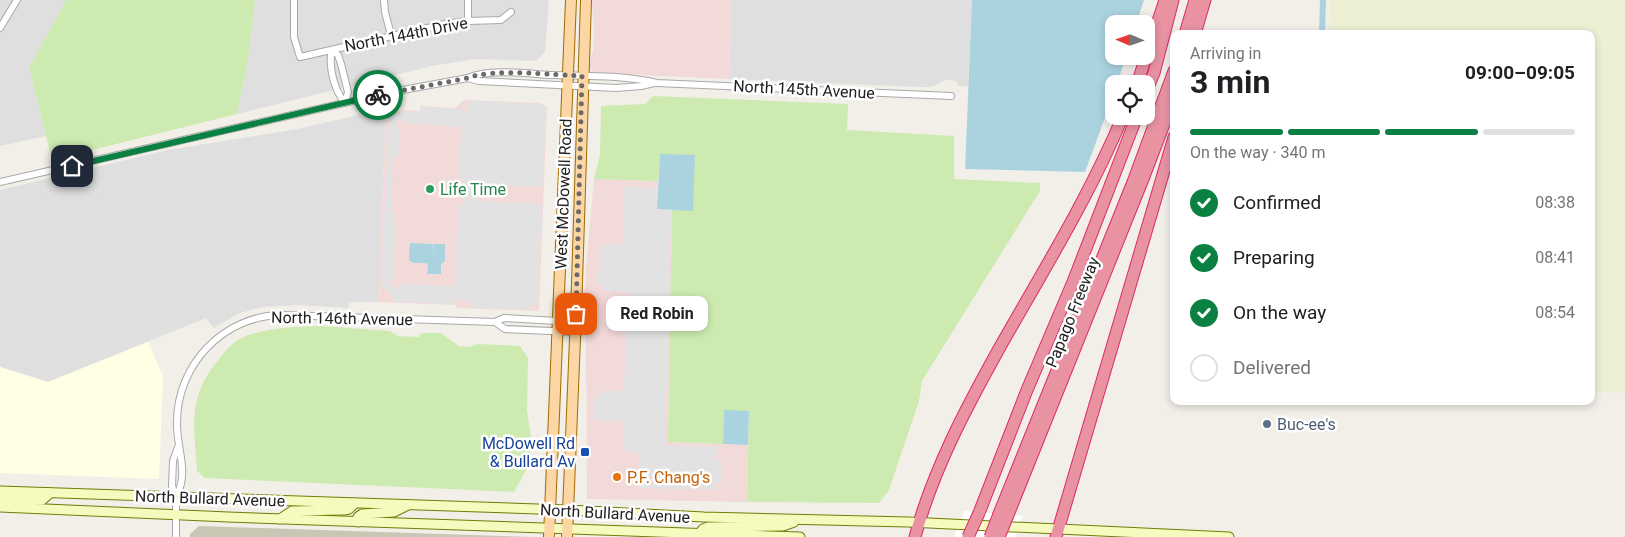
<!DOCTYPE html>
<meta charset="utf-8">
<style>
:root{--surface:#fff;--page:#f6f6f6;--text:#202124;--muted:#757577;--line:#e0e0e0;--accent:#0b8043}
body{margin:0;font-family:Roboto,sans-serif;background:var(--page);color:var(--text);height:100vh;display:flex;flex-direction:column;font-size:19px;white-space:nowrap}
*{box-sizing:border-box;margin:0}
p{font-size:16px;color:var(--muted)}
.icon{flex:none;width:28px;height:28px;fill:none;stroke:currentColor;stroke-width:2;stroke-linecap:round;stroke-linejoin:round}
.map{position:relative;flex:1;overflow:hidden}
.sheet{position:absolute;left:1170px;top:30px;width:425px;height:375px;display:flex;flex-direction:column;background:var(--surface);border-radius:10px;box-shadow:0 2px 8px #0003}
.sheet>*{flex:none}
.needle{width:32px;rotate:272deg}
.tools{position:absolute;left:1105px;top:15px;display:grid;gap:10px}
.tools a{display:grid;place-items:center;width:50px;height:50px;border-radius:10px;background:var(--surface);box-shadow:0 2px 8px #0003;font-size:25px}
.pin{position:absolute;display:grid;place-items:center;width:42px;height:42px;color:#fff;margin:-21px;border-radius:10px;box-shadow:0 2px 8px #0006}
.courier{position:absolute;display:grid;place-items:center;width:50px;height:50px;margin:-25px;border:4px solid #0b8043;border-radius:50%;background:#fff;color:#222;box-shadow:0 1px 6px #0007}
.bubble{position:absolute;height:35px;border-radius:10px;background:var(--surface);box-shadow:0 2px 8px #0003;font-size:16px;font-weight:700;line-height:35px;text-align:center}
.headline em{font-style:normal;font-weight:700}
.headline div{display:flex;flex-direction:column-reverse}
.headline{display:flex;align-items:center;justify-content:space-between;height:85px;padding:0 20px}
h1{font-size:32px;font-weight:700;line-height:38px}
.bar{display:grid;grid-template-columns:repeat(4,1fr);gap:8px 5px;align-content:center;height:60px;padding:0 20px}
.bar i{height:6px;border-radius:4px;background:var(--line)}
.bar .current{background:var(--accent)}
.bar p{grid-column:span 4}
ol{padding:0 20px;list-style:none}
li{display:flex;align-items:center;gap:15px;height:55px}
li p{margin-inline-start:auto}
li .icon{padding:5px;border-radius:50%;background:var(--accent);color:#fff;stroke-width:4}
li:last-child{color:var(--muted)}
li i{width:28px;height:28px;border:2px solid var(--line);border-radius:50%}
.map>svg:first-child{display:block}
.residential{fill:#e0dfdf}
.commercial{fill:#f2dad9}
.education{fill:#ffffe5}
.construction{fill:#c7c7b4}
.farmland{fill:#eef0d5}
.grass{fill:#cdebb0}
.parking{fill:#e2e2e2;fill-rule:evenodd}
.water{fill:#aad3df}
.pier{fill:#fff}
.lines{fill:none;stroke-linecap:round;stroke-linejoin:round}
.canal{stroke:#aad3df;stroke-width:6}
.street-casing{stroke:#a9a9a9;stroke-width:8}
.secondary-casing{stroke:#707d05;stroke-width:11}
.primary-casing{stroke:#a06b00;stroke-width:12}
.highway-casing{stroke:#dc2a67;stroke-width:13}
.street{stroke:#fff;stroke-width:6}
.secondary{stroke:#f7fabf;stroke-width:9}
.primary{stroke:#fcd6a4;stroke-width:10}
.highway{stroke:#e892a2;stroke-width:11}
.highway-bridge-casing{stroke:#dc2a67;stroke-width:13;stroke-linecap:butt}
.highway-bridge{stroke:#e892a2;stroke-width:11}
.done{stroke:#6b6a68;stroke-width:5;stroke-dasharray:0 9}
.route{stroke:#0b8043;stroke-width:6}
.leisure-dot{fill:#2e9e5b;stroke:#fff;stroke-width:2}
.service-dot{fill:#5c6f8a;stroke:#fff;stroke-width:2}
.transit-dot{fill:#1a4fb4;stroke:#fff;stroke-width:2}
.food-dot{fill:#e8710a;stroke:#fff;stroke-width:2}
.labels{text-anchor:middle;stroke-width:5;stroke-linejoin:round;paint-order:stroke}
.street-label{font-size:16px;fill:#222;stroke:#fff}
.leisure-label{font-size:16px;fill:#27864d;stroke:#fff;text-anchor:start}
.service-label{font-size:16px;fill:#4e5e75;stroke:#fff;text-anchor:start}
.transit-label{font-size:16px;fill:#164399;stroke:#fff;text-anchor:end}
.food-label{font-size:16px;fill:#c56008;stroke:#fff;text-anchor:start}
</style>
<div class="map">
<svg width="1625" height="537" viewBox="0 0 1625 537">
<rect width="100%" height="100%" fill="#f2efe9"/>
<g class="residential">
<polygon points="0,0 66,0 29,68 46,136 0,146"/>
<polygon points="255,0 549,0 545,52 536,61 476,59 432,66 237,114 248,60"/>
<polygon points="731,0 972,0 968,87 959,86 955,81 949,80 945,80 932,87 918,87 729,79"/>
<polygon points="371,112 386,113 378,302 349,302 348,308 298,305 263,307 240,313 214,328 206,318 48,382 0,367 0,190 168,150 298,129"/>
</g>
<g class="commercial">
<polygon points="592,0 731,0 729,79 594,73 591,71 589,65 593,51 594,33"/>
<polygon points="464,100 538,103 547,106 539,311 457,308 456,305 378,302 386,113 395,113 404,110 420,111 420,106 455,108"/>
<polygon points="594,179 658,181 657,209 672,210 668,442 748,445 747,502 587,499 586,346 584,308 586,267"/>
</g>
<polygon class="education" points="148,342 163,376 159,479 0,473 0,367 48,382"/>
<polygon class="construction" points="199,526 532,537 533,537 190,537 190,534"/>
<polygon class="farmland" points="1330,0 1625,0 1625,393 1591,392 1591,34 1329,34"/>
<g class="grass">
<polygon points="66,0 255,0 248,60 237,114 52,160 29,68"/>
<polygon points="653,96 848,104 847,130 954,136 954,179 1040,183 1040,191 922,381 919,401 889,490 879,503 747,502 749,411 724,411 723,444 668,442 672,210 692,210 660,154 658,181 594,179 600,155 601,106 645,104"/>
<path d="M323,326L390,331L398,336L418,337L422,333H441L459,346L468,347L478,344L520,346L528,358L527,409L532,447L529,465L514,492L205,478L197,471C194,425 187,397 219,359C226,350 233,341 244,337C267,327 299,327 323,326Z"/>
</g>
<g class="parking">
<path d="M468,101L538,104L542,106H547L542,187L477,185V201L542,204L537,305H530V310L471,308V302L456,299V304L393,302V296L388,293L381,283L389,121L392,116L404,111L420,112V107L461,109V113H465L467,111ZM403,119L404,123L461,127L459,180L464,181L463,205L458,206L455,286L399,284L398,289L392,287L389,283V280H394L396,214L391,213L393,156H399L400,126L395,125L399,120Z"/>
<polygon points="624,187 657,188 657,210 671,210 665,444 666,445 717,447 716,460 722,460 722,483 716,483 716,490 640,488 640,454 627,452 623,448 623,421 598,420 597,418 593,418 595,395 600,396 600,391 621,391 621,396 624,396 627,292 602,290 602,285 597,282 601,246 605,247 606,244 623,244"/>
</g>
<g class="water">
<polygon points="972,0 1144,0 1136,24 1114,24 1114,56 1126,56 1117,84 1114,84 1114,93 1085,172 965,169"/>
<polygon points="660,154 695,155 693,211 657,209"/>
<polygon points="410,243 433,244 433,257 434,244 445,244 445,261 441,264 441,274 427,274 428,265 426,263 413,263 409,260"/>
<polygon points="724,410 749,411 748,445 723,444"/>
</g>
<polygon class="pier" points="964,511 1023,516 1015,537 954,537"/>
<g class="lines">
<polyline class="canal" points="1322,34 1323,0"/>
<g class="street-casing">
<g id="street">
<polyline points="294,0 294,37 300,57 445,24 468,21 501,20 511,12"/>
<polyline points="384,0 385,12 391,35"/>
<polyline points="468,21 468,0"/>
<polyline points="0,28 17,0"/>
<path d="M332,50L338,55L341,64L348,92L345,103C334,90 328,66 332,50Z"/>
<polyline points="468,78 479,81 616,88 641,86 654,83"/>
<path d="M0,182L392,92L468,78C490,68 529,74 553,75C588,76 624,75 657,83L951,96"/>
<polyline points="495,322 505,329 575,332"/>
<path d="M176,497C190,471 176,449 177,422C177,365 223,316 281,315L495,322L504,318L576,322"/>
<polyline points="176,537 176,497 172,486 173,461 178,447"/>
</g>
</g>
<g class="secondary-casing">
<g id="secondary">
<polyline points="0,491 568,510 704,517 908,522 1229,537"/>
<polyline points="0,499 42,500 50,493"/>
<polyline points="0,507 228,517 800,537"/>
<polyline points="280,519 292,511 344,510 349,509 355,503"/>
<polyline points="358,522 358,517 362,514 394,512 408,505"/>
<polyline points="699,534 703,529 708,527 783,526 794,522"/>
</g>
</g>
<g class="primary-casing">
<g id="primary">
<polyline points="549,537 571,0"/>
<polyline points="567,537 576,314 586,0"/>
</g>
</g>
<g class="highway-casing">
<g id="highway">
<polyline points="1185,34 1195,0"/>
<polyline points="1195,34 1205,0"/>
<polyline points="1137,84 1165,0"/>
<polyline points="1146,92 1154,73 1173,0"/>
<polyline points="979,513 1027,390 1073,282 1137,116"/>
<polyline points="999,514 1133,182 1174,71"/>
<polyline points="1008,515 1143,179 1174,98"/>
<path d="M915,537C933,470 966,408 1000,347C1043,271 1089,197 1123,116"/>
<polyline points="1056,537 1174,137"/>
</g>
</g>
<use href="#street" class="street"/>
<use href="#secondary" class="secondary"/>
<use href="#primary" class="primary"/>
<use href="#highway" class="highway"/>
<g class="highway-bridge-casing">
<g id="highway-bridge">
<polyline points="968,537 979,513"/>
<polyline points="990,537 999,514"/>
<polyline points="999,537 1008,515"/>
</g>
</g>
<use href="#highway-bridge" class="highway-bridge"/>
</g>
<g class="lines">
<path class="done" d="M378,95L468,78C490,68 556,75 582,76L576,314"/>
<polyline class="route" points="72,166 378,95"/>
</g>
<circle class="leisure-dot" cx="430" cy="189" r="5"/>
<circle class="service-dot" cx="1267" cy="424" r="5"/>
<rect class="transit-dot" x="580" y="447" width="10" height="10" rx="2.5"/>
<circle class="food-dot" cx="617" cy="477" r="5"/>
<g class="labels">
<g class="street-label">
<text transform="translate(406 34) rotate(-11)" y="6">North 144th Drive</text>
<text transform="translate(804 89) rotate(3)" y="6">North 145th Avenue</text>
<text transform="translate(563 194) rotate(-88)" y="6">West McDowell Road</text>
<text transform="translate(1072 312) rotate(-68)" y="6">Papago Freeway</text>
<text transform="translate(342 318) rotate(1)" y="6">North 146th Avenue</text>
<text transform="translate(210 498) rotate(2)" y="6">North Bullard Avenue</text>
<text transform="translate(615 513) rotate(3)" y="6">North Bullard Avenue</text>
</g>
<g class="leisure-label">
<text x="440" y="195">Life Time</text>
</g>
<g class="service-label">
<text x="1277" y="430">Buc-ee's</text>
</g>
<g class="transit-label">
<text x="575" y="449">McDowell Rd<tspan x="575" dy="18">&amp; Bullard Av</tspan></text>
</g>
<g class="food-label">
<text x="627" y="483">P.F. Chang's</text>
</g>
</g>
</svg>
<div class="tools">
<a><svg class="needle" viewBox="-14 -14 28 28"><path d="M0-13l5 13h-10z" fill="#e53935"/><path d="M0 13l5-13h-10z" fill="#757577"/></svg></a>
<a><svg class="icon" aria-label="locate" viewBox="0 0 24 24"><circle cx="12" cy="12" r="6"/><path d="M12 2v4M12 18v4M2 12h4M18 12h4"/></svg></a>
</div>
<div class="pin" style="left:576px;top:314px;background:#ea580c"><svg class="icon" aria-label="bag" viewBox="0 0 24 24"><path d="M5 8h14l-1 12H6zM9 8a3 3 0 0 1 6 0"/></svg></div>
<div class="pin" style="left:72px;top:166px;background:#1f2937"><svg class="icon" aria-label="home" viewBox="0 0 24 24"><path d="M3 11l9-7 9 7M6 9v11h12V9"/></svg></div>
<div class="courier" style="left:378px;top:95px"><svg class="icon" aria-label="bike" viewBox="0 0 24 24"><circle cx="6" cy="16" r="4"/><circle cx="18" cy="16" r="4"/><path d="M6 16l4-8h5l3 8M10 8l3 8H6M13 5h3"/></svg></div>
<div class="bubble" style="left:606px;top:296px;width:102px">Red Robin</div>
<section class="sheet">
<div class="headline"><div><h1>3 min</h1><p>Arriving in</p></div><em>09:00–09:05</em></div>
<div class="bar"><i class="current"></i><i class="current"></i><i class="current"></i><i></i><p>On the way · 340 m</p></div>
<ol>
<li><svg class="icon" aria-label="check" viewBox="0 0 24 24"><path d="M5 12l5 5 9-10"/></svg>Confirmed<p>08:38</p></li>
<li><svg class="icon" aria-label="check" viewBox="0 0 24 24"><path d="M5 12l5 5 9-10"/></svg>Preparing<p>08:41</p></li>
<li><svg class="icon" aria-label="check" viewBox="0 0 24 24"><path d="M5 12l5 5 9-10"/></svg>On the way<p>08:54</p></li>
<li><i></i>Delivered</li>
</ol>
</section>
</div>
